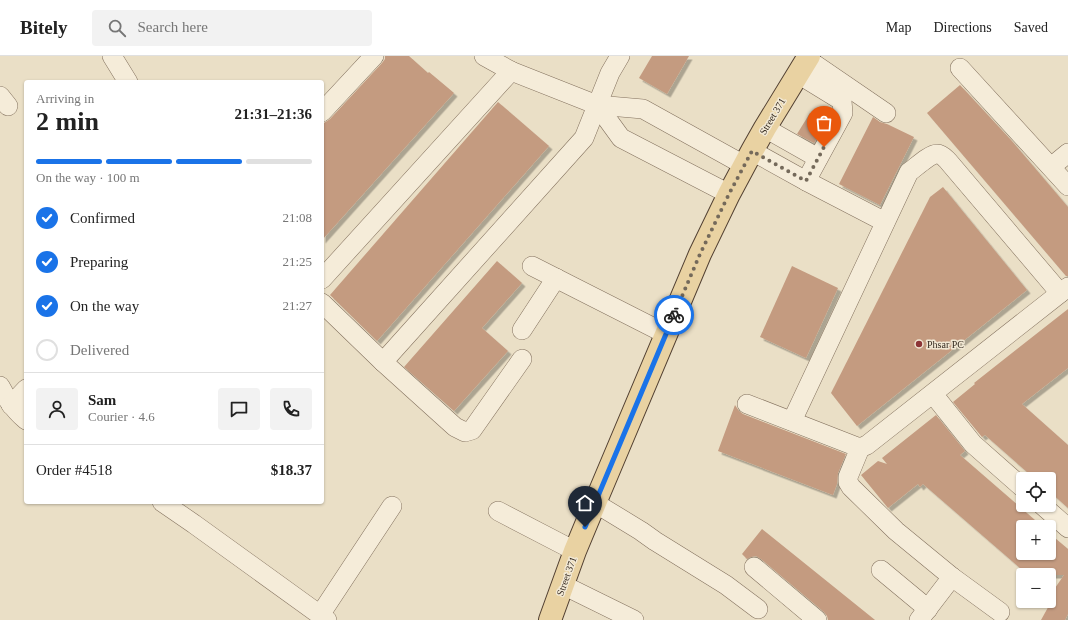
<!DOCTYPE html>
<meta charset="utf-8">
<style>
:root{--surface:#fff;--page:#f2f2f2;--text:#222;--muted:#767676;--line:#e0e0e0;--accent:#1a73e8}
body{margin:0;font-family:"Times New Roman",serif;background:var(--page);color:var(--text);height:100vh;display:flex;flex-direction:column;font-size:15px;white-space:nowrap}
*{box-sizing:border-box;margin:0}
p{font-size:13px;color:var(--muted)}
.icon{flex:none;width:22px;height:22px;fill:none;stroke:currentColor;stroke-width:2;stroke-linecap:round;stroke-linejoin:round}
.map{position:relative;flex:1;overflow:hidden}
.sheet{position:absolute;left:24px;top:24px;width:300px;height:424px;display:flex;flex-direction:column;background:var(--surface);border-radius:4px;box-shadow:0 1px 3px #0004}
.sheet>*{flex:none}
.tools{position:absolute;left:1016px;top:416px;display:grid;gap:8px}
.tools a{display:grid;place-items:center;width:40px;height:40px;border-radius:4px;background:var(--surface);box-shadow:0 1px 3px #0004;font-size:20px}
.pin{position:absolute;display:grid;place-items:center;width:34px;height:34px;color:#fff;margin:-41px -17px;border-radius:50% 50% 50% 0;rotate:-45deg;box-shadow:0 0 4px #0007}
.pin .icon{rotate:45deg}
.courier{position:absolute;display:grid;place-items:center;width:40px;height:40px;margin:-20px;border:3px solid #1a73e8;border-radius:50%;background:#fff;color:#222;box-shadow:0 1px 5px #0007}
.headline em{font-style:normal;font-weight:700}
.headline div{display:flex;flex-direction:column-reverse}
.headline{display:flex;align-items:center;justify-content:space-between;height:68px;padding:0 12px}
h1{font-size:26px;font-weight:700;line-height:30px}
.bar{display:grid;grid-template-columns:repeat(4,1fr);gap:6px 4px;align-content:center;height:48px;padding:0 12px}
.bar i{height:5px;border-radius:3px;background:var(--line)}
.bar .selected{background:var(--accent)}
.bar p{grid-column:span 4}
.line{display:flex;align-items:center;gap:10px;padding:0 12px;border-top:1px solid var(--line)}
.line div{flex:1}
.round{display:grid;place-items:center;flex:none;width:42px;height:42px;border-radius:4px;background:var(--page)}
ol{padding:0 12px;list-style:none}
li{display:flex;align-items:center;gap:12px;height:44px}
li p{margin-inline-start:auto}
li .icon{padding:4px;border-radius:50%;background:var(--accent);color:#fff;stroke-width:4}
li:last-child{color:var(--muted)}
li i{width:22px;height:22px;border:2px solid var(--line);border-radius:50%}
header{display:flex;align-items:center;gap:24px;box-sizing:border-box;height:56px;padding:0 20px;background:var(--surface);border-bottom:1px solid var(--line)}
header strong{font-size:19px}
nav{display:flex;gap:22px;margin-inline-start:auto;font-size:14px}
.search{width:280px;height:36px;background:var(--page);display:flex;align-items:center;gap:10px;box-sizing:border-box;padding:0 14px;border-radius:4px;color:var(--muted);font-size:15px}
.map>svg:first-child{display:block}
.building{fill:#c49b80;filter:url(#shadow)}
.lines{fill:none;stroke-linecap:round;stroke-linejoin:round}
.minor-casing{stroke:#83715e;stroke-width:20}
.major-casing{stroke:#524032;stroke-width:24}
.minor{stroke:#f5ecd9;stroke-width:19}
.major{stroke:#e9d2a2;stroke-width:22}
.done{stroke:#74695a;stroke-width:4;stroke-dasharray:0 7.2}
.route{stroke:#1a73e8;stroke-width:5}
.poi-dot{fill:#8c3436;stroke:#f2e9d5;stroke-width:1.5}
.labels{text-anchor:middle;stroke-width:3;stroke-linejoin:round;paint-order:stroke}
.street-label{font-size:10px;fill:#352a20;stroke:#f2e9d5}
.poi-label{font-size:10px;fill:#352a20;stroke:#f2e9d5;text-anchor:start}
</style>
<header>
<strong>Bitely</strong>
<div class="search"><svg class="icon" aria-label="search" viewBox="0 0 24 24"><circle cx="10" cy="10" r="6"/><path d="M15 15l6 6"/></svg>Search here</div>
<nav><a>Map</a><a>Directions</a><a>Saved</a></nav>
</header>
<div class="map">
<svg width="1068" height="564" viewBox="0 0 1068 564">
<defs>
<filter id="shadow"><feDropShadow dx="3.5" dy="3.5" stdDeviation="0" flood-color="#0004"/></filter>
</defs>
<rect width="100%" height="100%" fill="#eadfc6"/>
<g class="building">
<polygon points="385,0 409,0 428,17 429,16 454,37 322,184 322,69 324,67 330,63 382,7 385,3"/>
<polygon points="652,0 689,0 667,38 639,22"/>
<polygon points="960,29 1011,84 1068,151 1068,220 1066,220 927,57"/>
<polygon points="498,46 549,90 377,285 330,239"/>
<polygon points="810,57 826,66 814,87 797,78"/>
<polygon points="873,61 880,66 887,68 914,81 880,149 839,128"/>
<polygon points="943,131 1027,234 857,370 831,337 930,141"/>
<polygon points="497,205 522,227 482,272 508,295 454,355 404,311"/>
<polygon points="792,210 838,232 806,302 760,281"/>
<polygon points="1068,253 1068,312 1022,348 1068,389 1068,452 1049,435 1049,423 1035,423 985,379 982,381 953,346 975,328 974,327"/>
<polygon points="735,349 739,355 743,358 846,398 838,417 837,428 833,439 718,395"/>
<polygon points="936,359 965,395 960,399 1043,471 1023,471 1023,497 1049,497 1049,477 1068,493 1068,558 1065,564 1041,564 1056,537 1053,535 1064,519 1028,519 923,428 920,431 918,428 888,452 861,419 878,405 887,408 882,402"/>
<polygon points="762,473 875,564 828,564 827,560 824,556 761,503 756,500 751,501 747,503 742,498"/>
</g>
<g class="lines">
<g class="minor-casing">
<g id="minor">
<polyline points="112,0 128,26"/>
<polyline points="484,0 511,15 597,49 643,53 744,109"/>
<polyline points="807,3 886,57"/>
<polyline points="960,12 1068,130"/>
<polyline points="798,18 842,45 843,57 806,125"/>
<polyline points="0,40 8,50"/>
<polyline points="597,49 621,82 729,138"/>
<polyline points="322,56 374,0"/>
<polyline points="765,72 818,102"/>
<polyline points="752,95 806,125 885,166"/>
<polyline points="1051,111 1068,97"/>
<polyline points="532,210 666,278"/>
<polyline points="322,223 511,15"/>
<polyline points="322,247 383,306 584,82 610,17 620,0"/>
<polyline points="522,274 556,222"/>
<polyline points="383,306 455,371 465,376 472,374 522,303"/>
<path d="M0,330C7,344 14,354 26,364"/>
<polyline points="933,338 973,388 1023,432"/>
<polyline points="747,348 860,392 867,389 1068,231"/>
<polyline points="11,349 26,333"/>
<path d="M792,365L909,116C915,112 930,98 937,98C942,98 945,102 948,105L1060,237"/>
<polyline points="860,392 848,421 848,426 851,431 896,475 952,521 1000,556"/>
<polyline points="162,446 194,468 327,564"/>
<polyline points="595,447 641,475 655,485 726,529 758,553"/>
<polyline points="1042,449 1068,472"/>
<polyline points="498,455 575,495"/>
<polyline points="754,511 817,564"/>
<polyline points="881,514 928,553"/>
<polyline points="563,529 634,564"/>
<polyline points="320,559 392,450"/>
<polyline points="919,564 952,521"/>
</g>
</g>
<g class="major-casing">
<polyline id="major" points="550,564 575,495 595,447 700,198 729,138 752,95 765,72 809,0"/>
</g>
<use href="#minor" class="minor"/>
<use href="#major" class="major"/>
</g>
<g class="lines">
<polyline class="done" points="674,259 700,198 729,138 752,95 806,125 824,91"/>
<polyline class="route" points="585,471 674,259"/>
</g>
<circle class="poi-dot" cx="919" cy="288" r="4"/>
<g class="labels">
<g class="street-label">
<text transform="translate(772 60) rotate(-59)" y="4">Street 371</text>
<text transform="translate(566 520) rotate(-70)" y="4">Street 371</text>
</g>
<g class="poi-label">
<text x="927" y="292">Phsar PC</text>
</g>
</g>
</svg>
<div class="tools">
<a><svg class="icon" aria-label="locate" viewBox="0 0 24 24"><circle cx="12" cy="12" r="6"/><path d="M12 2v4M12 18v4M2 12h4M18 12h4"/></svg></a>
<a>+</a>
<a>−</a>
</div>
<div class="pin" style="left:824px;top:91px;background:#ea580c"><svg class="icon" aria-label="bag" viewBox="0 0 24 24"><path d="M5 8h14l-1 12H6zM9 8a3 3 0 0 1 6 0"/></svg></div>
<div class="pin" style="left:585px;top:471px;background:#1f2937"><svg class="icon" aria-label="home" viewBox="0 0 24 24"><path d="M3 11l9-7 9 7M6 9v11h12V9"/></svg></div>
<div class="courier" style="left:674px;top:259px"><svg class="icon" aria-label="bike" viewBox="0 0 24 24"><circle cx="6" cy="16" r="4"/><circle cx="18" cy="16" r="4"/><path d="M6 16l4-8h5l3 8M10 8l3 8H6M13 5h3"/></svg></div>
<section class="sheet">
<div class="headline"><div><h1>2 min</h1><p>Arriving in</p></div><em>21:31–21:36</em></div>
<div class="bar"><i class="selected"></i><i class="selected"></i><i class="selected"></i><i></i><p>On the way · 100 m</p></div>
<ol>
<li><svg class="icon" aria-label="check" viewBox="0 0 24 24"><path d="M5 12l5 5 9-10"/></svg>Confirmed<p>21:08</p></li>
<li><svg class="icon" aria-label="check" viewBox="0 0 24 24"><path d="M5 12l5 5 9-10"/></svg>Preparing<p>21:25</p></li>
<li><svg class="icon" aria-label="check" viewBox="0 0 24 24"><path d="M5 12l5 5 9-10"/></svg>On the way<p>21:27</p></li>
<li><i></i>Delivered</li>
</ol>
<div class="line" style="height:72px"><a class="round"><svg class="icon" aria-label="person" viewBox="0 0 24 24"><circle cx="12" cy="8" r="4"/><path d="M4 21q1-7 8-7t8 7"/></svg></a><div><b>Sam</b><p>Courier · 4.6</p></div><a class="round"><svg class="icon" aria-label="chat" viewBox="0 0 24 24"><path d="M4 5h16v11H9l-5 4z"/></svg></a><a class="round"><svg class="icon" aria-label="phone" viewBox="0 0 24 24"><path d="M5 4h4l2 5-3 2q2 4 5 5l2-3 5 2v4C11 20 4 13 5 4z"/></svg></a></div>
<div class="line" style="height:52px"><div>Order #4518</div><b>$18.37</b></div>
</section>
</div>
